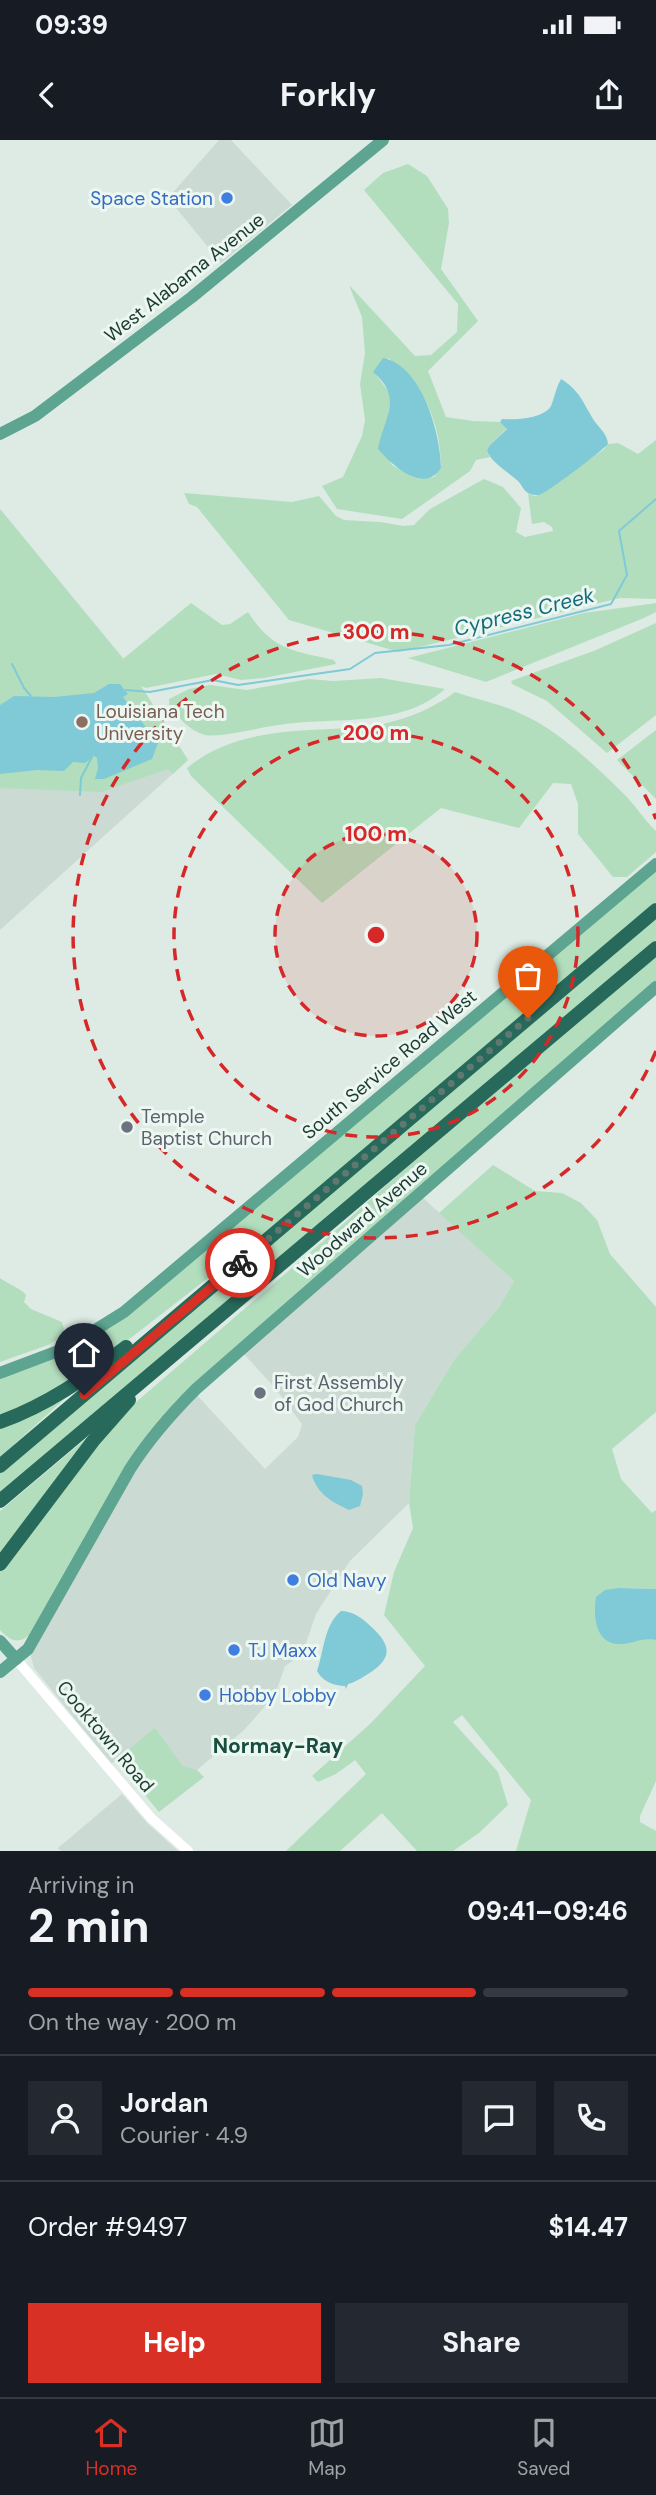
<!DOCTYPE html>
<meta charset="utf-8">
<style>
:root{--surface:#171b24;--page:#242831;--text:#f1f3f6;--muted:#9ea1a6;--line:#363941;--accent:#d93025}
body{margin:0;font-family:"DM Sans",sans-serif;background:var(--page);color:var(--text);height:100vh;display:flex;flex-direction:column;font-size:26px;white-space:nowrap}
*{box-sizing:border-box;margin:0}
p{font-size:23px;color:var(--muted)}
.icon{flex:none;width:38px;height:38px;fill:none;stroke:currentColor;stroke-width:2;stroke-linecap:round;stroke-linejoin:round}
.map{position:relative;height:1711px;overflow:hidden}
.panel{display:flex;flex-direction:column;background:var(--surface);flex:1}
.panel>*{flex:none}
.pin{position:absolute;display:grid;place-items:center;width:60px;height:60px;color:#fff;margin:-72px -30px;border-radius:50% 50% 50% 0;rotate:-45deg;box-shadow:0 0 7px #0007}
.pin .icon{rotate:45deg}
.courier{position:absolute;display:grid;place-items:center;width:70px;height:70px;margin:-35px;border:5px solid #d93025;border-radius:50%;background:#fff;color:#222;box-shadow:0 2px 9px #0007}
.headline em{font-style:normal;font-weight:700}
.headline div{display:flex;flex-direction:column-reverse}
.headline{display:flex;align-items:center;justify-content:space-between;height:119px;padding:0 28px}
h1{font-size:46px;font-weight:700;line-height:52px}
.bar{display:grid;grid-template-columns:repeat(4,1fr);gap:10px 7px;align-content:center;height:84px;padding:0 28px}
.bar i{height:9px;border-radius:5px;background:var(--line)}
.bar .current{background:var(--accent)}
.bar p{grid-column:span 4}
.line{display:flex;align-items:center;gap:18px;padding:0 28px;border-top:2px solid var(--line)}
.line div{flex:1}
.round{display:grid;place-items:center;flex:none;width:74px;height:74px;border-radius:0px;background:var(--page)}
.action{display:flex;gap:14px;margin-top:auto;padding:14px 28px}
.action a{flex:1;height:80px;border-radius:0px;background:var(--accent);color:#fff;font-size:28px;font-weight:700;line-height:80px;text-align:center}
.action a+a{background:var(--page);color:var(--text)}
.status{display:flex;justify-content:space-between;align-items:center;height:49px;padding:0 35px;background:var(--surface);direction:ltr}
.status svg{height:19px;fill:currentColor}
header{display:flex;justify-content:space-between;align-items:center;height:91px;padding:0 28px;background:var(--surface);font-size:32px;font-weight:700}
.dock{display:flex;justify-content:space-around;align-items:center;height:98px;border-top:2px solid var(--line);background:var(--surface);font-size:19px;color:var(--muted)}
.dock a{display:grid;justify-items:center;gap:4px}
.dock .current{color:var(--accent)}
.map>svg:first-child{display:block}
.built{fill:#cbdad3}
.green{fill:#b3debe;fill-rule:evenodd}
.water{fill:#7fcad6}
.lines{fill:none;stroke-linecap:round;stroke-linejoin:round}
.stream{stroke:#7fcad6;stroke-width:2}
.minor{stroke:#fff;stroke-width:10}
.major{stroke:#5da491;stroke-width:12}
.highway{stroke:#276a5b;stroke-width:14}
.done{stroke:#607970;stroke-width:7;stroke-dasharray:0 12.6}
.route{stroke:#d93025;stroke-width:9}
.ring{fill:none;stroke:#d62828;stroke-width:3.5;stroke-dasharray:12 9}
.shop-dot{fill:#3f7fe0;stroke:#edf7f2;stroke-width:2.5}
.education-dot{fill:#8d6e63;stroke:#edf7f2;stroke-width:2.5}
.worship-dot{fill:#6b7280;stroke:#edf7f2;stroke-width:2.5}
.labels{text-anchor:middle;stroke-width:6;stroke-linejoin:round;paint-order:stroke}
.shop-label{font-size:19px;fill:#366cbe;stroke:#edf7f2;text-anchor:start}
.street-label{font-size:19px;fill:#1d3b32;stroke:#edf7f2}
.education-label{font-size:19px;fill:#785e54;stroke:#edf7f2;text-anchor:start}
.worship-label{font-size:19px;fill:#5b616d;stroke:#edf7f2;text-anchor:start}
.water-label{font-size:21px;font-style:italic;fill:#136c7b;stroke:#edf7f2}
.neighbourhood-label{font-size:21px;font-weight:bold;fill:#184e40;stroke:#edf7f2}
.centre{fill:#d62828;stroke:#edf7f2;stroke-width:3.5}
.ring-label{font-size:21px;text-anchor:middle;font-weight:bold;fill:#d62828;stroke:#edf7f2;stroke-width:6;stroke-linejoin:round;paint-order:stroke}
</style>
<div class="status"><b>09:39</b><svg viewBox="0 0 49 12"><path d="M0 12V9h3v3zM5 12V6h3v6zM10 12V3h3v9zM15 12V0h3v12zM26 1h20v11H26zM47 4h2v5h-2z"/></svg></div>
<header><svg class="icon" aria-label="back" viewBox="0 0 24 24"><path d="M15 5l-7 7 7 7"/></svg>Forkly<svg class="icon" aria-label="share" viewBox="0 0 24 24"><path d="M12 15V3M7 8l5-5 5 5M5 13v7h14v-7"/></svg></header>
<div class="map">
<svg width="656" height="1711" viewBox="0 0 656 1711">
<rect width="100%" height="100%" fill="#ddebe4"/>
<g class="built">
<polygon points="219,0 231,0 292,65 221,123 168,58"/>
<polygon points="0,369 124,519 188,620 0,790"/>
<polygon points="422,1057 514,1141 499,1167 454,1220 415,1285 409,1363 350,1421 316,1474 302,1515 285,1526 275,1555 244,1590 197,1630 183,1627 155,1589 111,1624 34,1528 30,1513 139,1320 196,1254 265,1329 298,1297 302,1284 275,1248 243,1213"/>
<polygon points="122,1654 147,1683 178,1711 61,1711 58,1708"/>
</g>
<g class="green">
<path d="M408,24L427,36L448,69L449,83L441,129L478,181L428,231L446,277L473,281L500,282L507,288L489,306L487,311L490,317L476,320L470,331L402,379L337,369L322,346L343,337L362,296L365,280L360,244L365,213L362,177L349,145L415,216L431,215L457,192L458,164L364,50L383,33ZM388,218C424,243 441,284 441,328L434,337L420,339L413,337L392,325L380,303L387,285L391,255L374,232Z"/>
<polygon points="656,300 656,459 620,458 399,512 289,480 197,367 189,364 184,353 292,362 319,356 336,376 344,380 380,382 404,386 414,385 430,369 484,339 503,347 521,368 516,392 525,397 553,391 552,387 544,382 532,384 528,354 536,356 603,310 608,304 618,303 638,314"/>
<path d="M0,369L123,519L191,463L222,485L230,484L248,472C272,510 293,511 334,520L336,524L264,538L241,540L216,534L146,548L141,546L188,620L173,634L168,629L101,652L0,648Z"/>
<polygon points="656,463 656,472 644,478 486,542 408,518 584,473"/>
<polygon points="656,483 656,575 607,613 547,561 512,544 511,541 596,510"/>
<path d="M381,538L445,549C399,589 335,576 279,585C261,587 221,598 205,595C189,591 178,577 169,564V559L189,549L210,545L247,550L309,539L333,541Z"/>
<path d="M455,552C475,559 497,563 517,572C558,589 593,624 624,654C636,666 644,680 656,691V712L627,737H613L578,694V664L571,644L553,643L519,688L441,668L322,763L191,636L187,628C226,595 279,591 329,589C348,588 369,588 387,583C412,577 435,567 455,552Z"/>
<polygon points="656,590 656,659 617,620"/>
<polygon points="656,729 656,762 248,1107 83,1235 67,1245 0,1276 0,1236 73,1207"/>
<polygon points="656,777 656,800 0,1355 0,1333"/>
<path d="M656,815V841L192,1245C169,1268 148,1291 130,1318L33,1492C20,1504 12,1503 0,1490V1431L107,1294L128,1269L342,1085L410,1024Z"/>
<polygon points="493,1025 535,1051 562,1053 581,1063 597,1080 610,1114 656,1167 656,1272 612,1309 621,1339 652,1373 656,1370 656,1449 619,1448 620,1504 642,1498 656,1500 656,1641 640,1676 640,1682 656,1691 656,1711 516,1711 531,1660 462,1575 453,1582 498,1632 508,1665 479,1693 453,1711 417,1711 382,1673 340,1711 286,1711 366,1634 355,1620 336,1634 318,1642 312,1636 371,1583 425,1526 384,1475 394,1432 413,1388 409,1363 415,1285 454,1220 499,1167 514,1141 439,1073"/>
<path d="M0,1138C8,1144 21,1148 26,1155L24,1162L31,1169L62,1182L64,1190L58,1199L48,1205L0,1222Z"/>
<polygon points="69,1255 0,1317 0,1284"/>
<polygon points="102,1285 0,1419 0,1371"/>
<polygon points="155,1588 183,1626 197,1630 204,1637 159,1672 116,1620"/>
</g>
<g class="water">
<path d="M383,218C422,225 441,295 441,328C424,355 392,325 378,309C384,278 404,258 373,232Z"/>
<path d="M561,239C579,250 583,262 593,279C599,288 607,293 608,304C602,311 547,353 539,355C536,355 531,355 528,353C524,351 521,344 518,341C507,331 493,324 487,311L489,306L507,289L500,282L502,279C515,280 543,279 551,266C554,259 556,248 561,239Z"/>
<polygon points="109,544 120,544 128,554 123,557 158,603 152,619 104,639 95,639 98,628 97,618 94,616 85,623 73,622 64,631 37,630 0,634 0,565 14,556 54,557 94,553"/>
<path d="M317,1334L351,1340L362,1346L363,1354L360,1366L349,1370C332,1362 317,1354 312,1335Z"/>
<path d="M619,1448L656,1449V1500C642,1497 635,1503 622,1504C595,1506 593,1476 596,1457L605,1450Z"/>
<path d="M341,1471C351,1471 359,1476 366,1482C389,1502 397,1516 368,1534C361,1538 356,1542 348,1544L346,1549L345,1546C334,1546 322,1541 317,1531C324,1511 324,1485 341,1471Z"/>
</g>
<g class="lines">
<g class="stream">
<polyline points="12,524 24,548 31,556"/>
<polyline points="126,550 150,552 213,540 238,545 350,529 375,513 449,505 611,464 627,435 619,391 656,359"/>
<polyline points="80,655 81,638 92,617"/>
</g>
<polyline class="minor" points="16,1519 151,1678 188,1711"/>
<g class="major">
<polyline points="0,294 35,276 192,157 383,0"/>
<polyline points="0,1233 66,1208 124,1172 656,724"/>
<polyline points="0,1501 16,1519"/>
<path d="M0,1532L28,1509L130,1329C149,1299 171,1274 196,1249L656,847"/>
</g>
<g class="highway">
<path d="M0,1282C47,1265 86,1238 126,1207"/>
<polyline points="0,1326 656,770"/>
<polyline points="0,1361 656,808"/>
<polyline points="0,1424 93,1301 129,1260"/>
</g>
</g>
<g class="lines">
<polyline class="done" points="240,1123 528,878"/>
<polyline class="route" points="84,1255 240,1123"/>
</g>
<circle cx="376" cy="795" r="101" fill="#d62828" fill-opacity=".12"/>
<g class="ring">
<circle cx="376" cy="795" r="101"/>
<circle cx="376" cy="795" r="202"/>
<path d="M656 911A303 303 0 1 1 656 679"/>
</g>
<g class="shop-dot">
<circle cx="227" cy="58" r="7"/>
<circle cx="293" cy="1440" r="7"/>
<circle cx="234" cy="1510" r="7"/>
<circle cx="205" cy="1555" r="7"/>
</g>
<circle class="education-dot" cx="82" cy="582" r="7"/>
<g class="worship-dot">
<circle cx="127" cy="987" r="7"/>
<circle cx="260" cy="1253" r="7"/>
</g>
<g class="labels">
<g class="shop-label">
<text x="213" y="65" text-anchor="end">Space Station</text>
<text x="307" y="1447">Old Navy</text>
<text x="248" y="1517">TJ Maxx</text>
<text x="219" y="1562">Hobby Lobby</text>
</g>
<g class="street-label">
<text transform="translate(184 137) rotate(-38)" y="7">West Alabama Avenue</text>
<text transform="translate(389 924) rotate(-40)" y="7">South Service Road West</text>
<text transform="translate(362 1079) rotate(-41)" y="7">Woodward Avenue</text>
<text transform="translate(106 1596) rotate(50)" y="7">Cooktown Road</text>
</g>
<g class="education-label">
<text x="96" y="578">Louisiana Tech<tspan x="96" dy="22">University</tspan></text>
</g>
<g class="worship-label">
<text x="141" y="983">Temple<tspan x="141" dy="22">Baptist Church</tspan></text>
<text x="274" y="1249">First Assembly<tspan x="274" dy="22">of God Church</tspan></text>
</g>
<g class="water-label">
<text transform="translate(524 472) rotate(-14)" y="7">Cypress Creek</text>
</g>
<g class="neighbourhood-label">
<text x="278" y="1613">Normay-Ray</text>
</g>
</g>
<circle cx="376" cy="795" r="10" class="centre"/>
<g class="ring-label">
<text x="376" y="499">300 m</text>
<text x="376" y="600">200 m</text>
<text x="376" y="701">100 m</text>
</g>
</svg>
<div class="pin" style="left:528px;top:878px;background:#ea580c"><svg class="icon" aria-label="bag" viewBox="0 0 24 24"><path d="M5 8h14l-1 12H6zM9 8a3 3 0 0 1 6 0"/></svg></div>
<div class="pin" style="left:84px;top:1255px;background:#1f2937"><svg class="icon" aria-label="home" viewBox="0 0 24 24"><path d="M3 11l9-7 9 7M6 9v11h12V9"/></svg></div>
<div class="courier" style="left:240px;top:1123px"><svg class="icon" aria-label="bike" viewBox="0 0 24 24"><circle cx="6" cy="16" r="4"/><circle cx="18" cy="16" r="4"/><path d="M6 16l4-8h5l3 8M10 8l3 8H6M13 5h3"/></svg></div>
</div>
<section class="panel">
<div class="headline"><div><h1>2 min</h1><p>Arriving in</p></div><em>09:41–09:46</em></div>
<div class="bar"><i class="current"></i><i class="current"></i><i class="current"></i><i></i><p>On the way · 200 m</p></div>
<div class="line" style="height:126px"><a class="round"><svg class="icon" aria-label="person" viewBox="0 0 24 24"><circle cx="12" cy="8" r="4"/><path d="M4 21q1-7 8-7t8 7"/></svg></a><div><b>Jordan</b><p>Courier · 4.9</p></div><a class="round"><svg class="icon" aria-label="chat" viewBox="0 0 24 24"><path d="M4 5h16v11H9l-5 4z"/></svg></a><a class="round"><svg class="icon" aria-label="phone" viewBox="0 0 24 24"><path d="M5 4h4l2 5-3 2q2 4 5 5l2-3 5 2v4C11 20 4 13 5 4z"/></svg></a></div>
<div class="line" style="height:91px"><div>Order #9497</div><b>$14.47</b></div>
<div class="action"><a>Help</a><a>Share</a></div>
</section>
<nav class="dock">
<a class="current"><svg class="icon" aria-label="home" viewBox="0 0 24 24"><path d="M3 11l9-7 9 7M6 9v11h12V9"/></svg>Home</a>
<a><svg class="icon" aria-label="map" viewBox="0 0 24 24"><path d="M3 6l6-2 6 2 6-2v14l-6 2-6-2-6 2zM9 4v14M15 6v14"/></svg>Map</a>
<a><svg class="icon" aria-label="saved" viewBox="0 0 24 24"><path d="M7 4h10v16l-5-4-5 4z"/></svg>Saved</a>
</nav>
